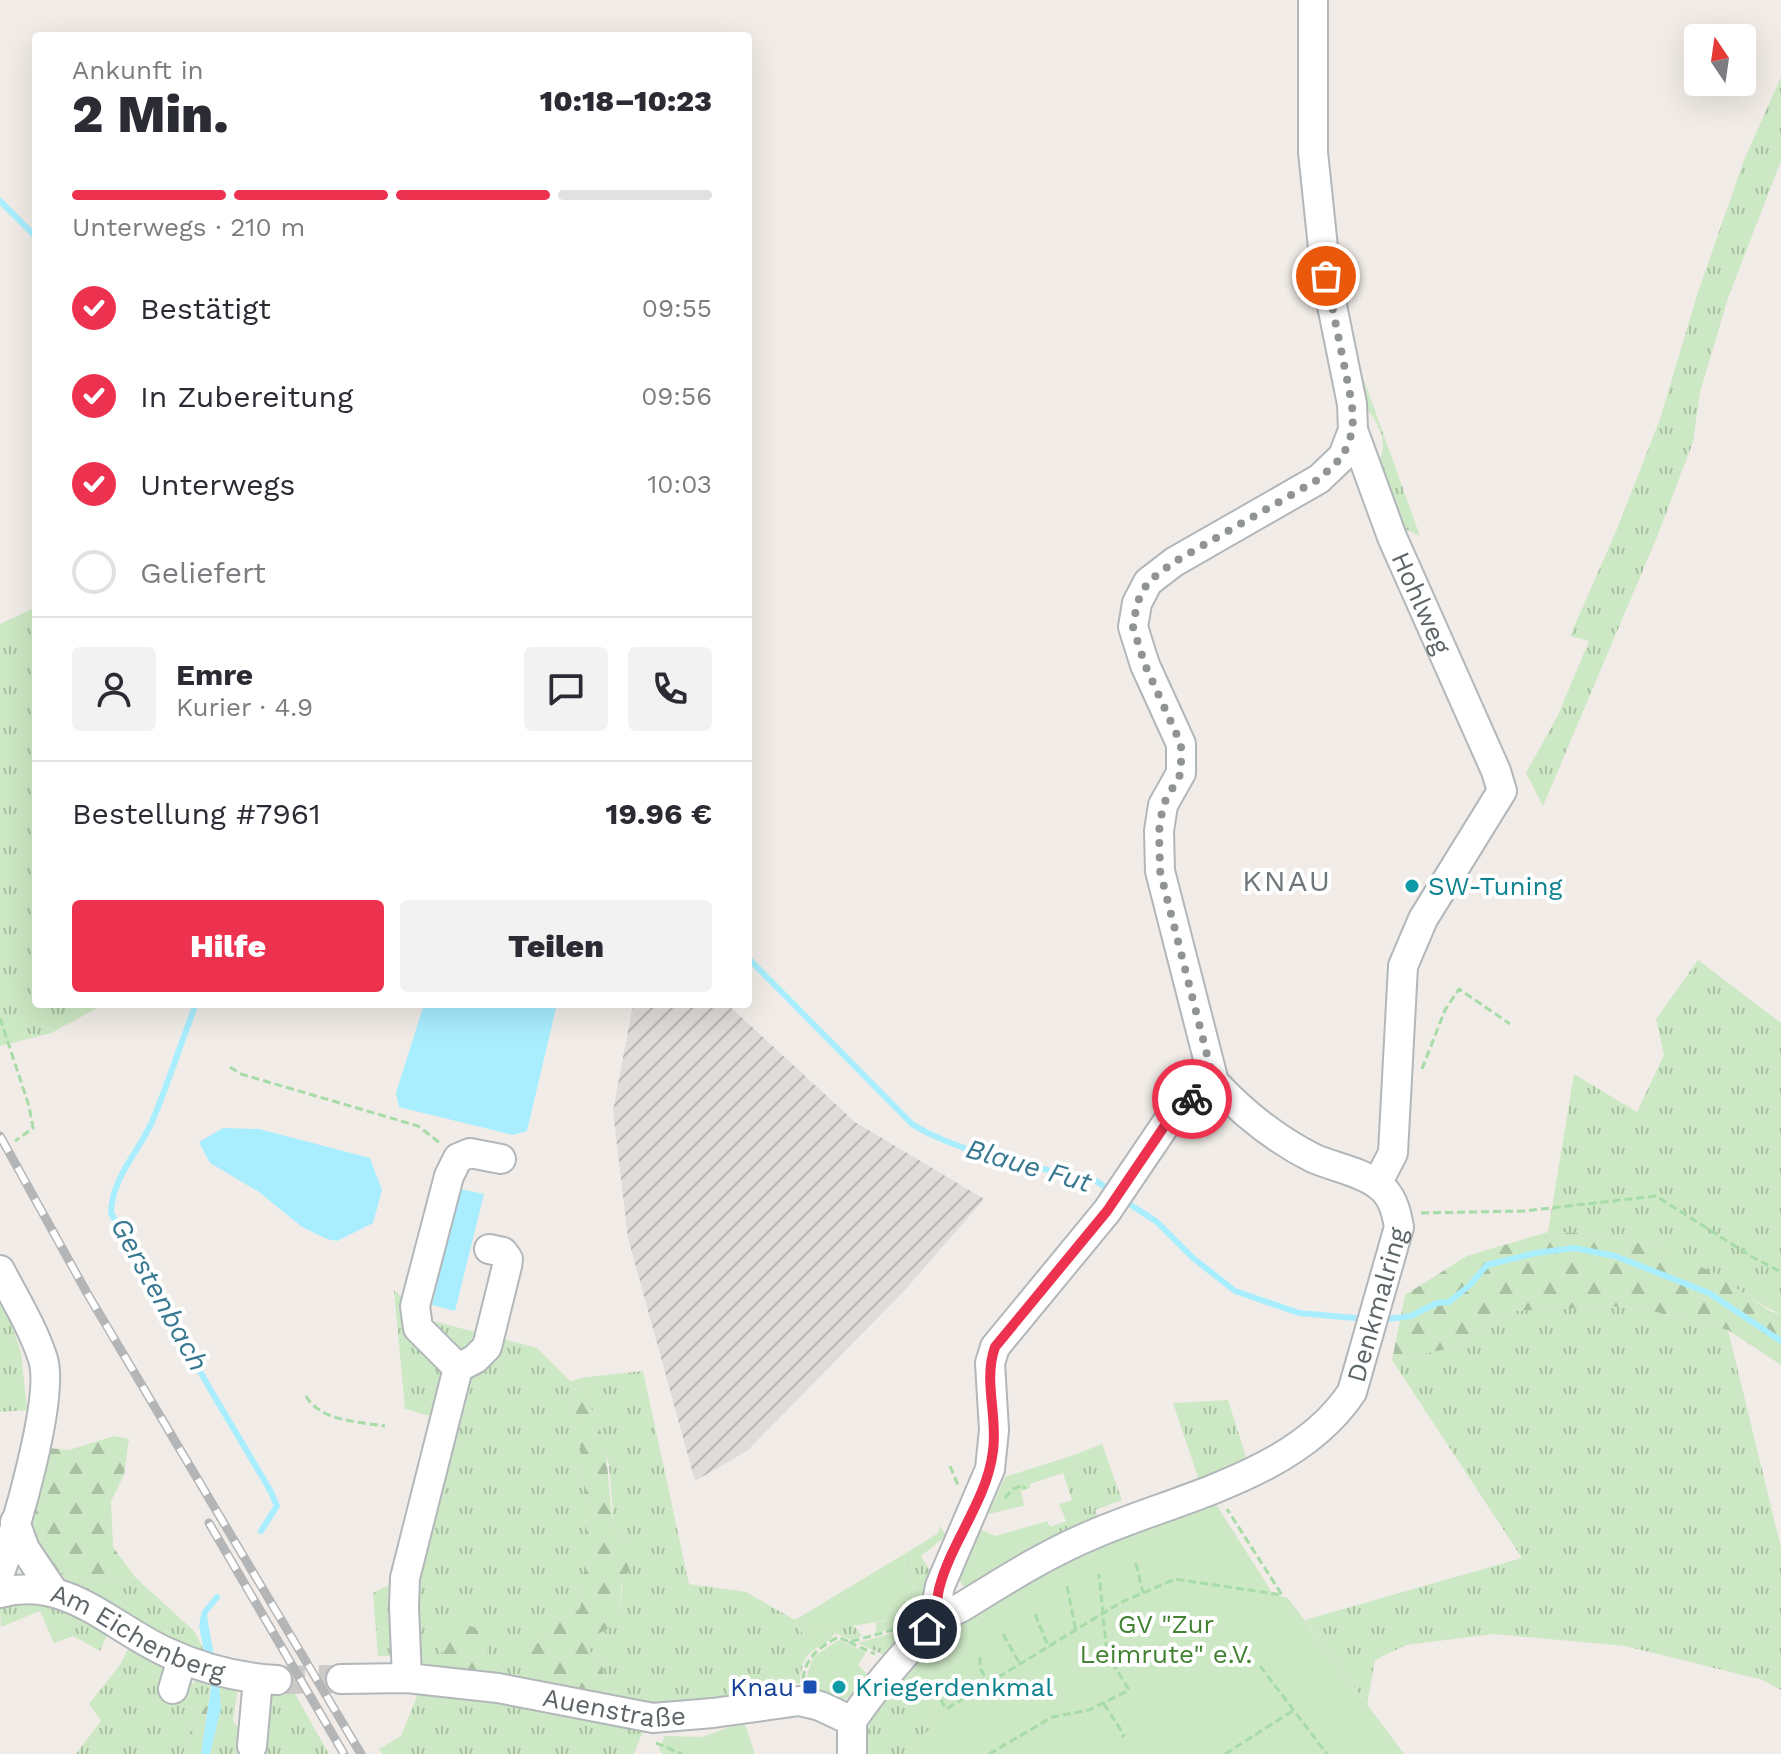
<!DOCTYPE html>
<html lang="de">
<meta charset="utf-8">
<style>
:root{--surface:#fff;--page:#f2f2f3;--text:#2b2b33;--muted:#7c7c81;--line:#e1e1e2;--accent:#ed3250}
body{margin:0;font-family:"Work Sans",sans-serif;background:var(--page);color:var(--text);height:100vh;display:flex;flex-direction:column;font-size:30px;white-space:nowrap}
*{box-sizing:border-box;margin:0}
p{font-size:26px;color:var(--muted)}
.icon{flex:none;width:44px;height:44px;fill:none;stroke:currentColor;stroke-width:2;stroke-linecap:round;stroke-linejoin:round}
.map{position:relative;flex:1;overflow:hidden}
.details{position:absolute;left:32px;top:32px;width:720px;height:976px;display:flex;flex-direction:column;background:var(--surface);border-radius:8px;box-shadow:0 8px 32px #0002}
.details>*{flex:none}
.needle{width:52px;rotate:347deg}
.buttons{position:absolute;left:1684px;top:24px;display:grid;gap:16px}
.buttons a{display:grid;place-items:center;width:72px;height:72px;border-radius:8px;background:var(--surface);box-shadow:0 8px 32px #0002;font-size:40px}
.pin{position:absolute;display:grid;place-items:center;width:68px;height:68px;color:#fff;margin:-34px;border:4px solid #fff;border-radius:50%;box-shadow:0 2px 8px #0007}
.courier{position:absolute;display:grid;place-items:center;width:80px;height:80px;margin:-40px;border:6px solid #ed3250;border-radius:50%;background:#fff;color:#222;box-shadow:0 2px 10px #0007}
.head em{font-style:normal;font-weight:800}
.head div{display:flex;flex-direction:column-reverse}
.head{display:flex;align-items:center;justify-content:space-between;height:136px;padding:0 40px}
h1{font-size:52px;font-weight:800;line-height:60px}
.bar{display:grid;grid-template-columns:repeat(4,1fr);gap:12px 8px;align-content:center;height:96px;padding:0 40px}
.bar i{height:10px;border-radius:6px;background:var(--line)}
.bar .selected{background:var(--accent)}
.bar p{grid-column:span 4}
.line{display:flex;align-items:center;gap:20px;padding:0 40px;border-top:2px solid var(--line)}
.line div{flex:1}
.round{display:grid;place-items:center;flex:none;width:84px;height:84px;border-radius:8px;background:var(--page)}
ol{padding:0 40px;list-style:none}
li{display:flex;align-items:center;gap:24px;height:88px}
li p{margin-inline-start:auto}
li .icon{padding:8px;border-radius:50%;background:var(--accent);color:#fff;stroke-width:4}
li:last-child{color:var(--muted)}
li i{width:44px;height:44px;border:4px solid var(--line);border-radius:50%}
.action{display:flex;gap:16px;margin-top:auto;padding:16px 40px}
.action a{flex:1;height:92px;border-radius:8px;background:var(--accent);color:#fff;font-size:32px;font-weight:800;line-height:92px;text-align:center}
.action a+a{background:var(--page);color:var(--text)}
.map>svg:first-child{display:block}
.industrial{fill:url(#industrial-furrows)}
.grass{fill:url(#grass-tufts)}
.forest{fill:url(#forest-firs)}
.green{fill:#cde8c4}
.water{fill:#a9eeff}
.lines{fill:none;stroke-linecap:round;stroke-linejoin:round}
.stream{stroke:#a9eeff;stroke-width:6}
.minor-tunnel{stroke:#cccac7;stroke-width:28;stroke-dasharray:28 14;stroke-linecap:butt}
.minor-casing{stroke:#b2b7ba;stroke-width:32}
.path{stroke:#a7dba8;stroke-width:3;stroke-dasharray:8 4;stroke-linecap:butt}
.minor{stroke:#fff;stroke-width:28}
.rail-casing{stroke:#b4b5b6;stroke-width:9}
.rail{stroke:#fff;stroke-width:6;stroke-dasharray:18;stroke-linecap:butt}
.done{stroke:#919494;stroke-width:8;stroke-dasharray:0 14.4}
.route{stroke:#ed3250;stroke-width:10}
.culture-dot{fill:#0f9aa8;stroke:#fff;stroke-width:3}
.transit-dot{fill:#1a4fb4;stroke:#fff;stroke-width:3}
.labels{text-anchor:middle;stroke-width:8;stroke-linejoin:round;paint-order:stroke}
.street-label{font-size:26px;fill:#5e6568;stroke:#fff}
.culture-label{font-size:26px;fill:#0d838f;stroke:#fff;text-anchor:start}
.park-label{font-size:26px;fill:#428232;stroke:#fff}
.transit-label{font-size:26px;fill:#164399;stroke:#fff;text-anchor:end}
.water-label{font-size:28px;font-style:italic;fill:#387890;stroke:#fff}
.quarter-label{font-size:30px;letter-spacing:2px;fill:#6f777a;stroke:#fff}
</style>
<div class="map">
<svg width="1781" height="1754" viewBox="0 0 1781 1754">
<defs>
<pattern id="industrial-furrows" width="10" height="10" patternUnits="userSpaceOnUse" patternTransform="scale(2)"><rect width="10" height="10" fill="#e0dcd9"/><path d="M-1 1l2-2M0 10L10 0M9 11l2-2" fill="none" stroke="#b9b6b4"/></pattern>
<pattern id="grass-tufts" width="24" height="20" patternUnits="userSpaceOnUse" patternTransform="scale(2)"><rect width="24" height="20" fill="#cde8c4"/><path d="M3 7l-1-3M5 7V3M7 7l1-3M15 17l-1-3M17 17v-4M19 17l1-3" fill="none" stroke="#aac0a3"/></pattern>
<pattern id="forest-firs" width="22" height="20" patternUnits="userSpaceOnUse" patternTransform="scale(2)"><rect width="22" height="20" fill="#cde8c4"/><path d="M5 1l3.5 6h-7zM16 11l3.5 6h-7z" fill="#aac0a3"/></pattern>
</defs>
<rect width="100%" height="100%" fill="#f1ece7"/>
<polygon class="industrial" points="633,1004 727,1004 855,1122 984,1199 906,1289 747,1451 695,1481 628,1238 613,1111"/>
<g class="grass">
<polygon points="1781,77 1781,161 1728,298 1700,392 1693,442 1657,537 1543,806 1526,773 1558,715 1589,641 1570,636 1617,529 1660,419 1697,295 1744,160"/>
<path d="M1339,290L1359,366L1420,536L1391,523L1374,467C1393,447 1378,421 1363,404Z"/>
<polygon points="36,607 36,1004 105,1004 51,1033 0,1046 0,624"/>
<polygon points="1698,960 1781,1023 1781,1315 1657,1246 1594,1234 1548,1232 1574,1074 1637,1112 1664,1055 1656,1019"/>
<polygon points="394,1290 425,1319 537,1348 571,1382 581,1440 586,1515 586,1568 580,1610 548,1610 550,1628 541,1642 535,1683 424,1670 411,1655 378,1656 373,1593 400,1580 456,1423 405,1409"/>
<polygon points="0,1292 21,1352 27,1410 0,1412"/>
<polygon points="1632,1306 1728,1330 1781,1548 1781,1690 1763,1680 1625,1646 1494,1634 1406,1645 1375,1660 1367,1705 1305,1620 1522,1558 1392,1360 1452,1348 1514,1311"/>
<path d="M643,1371L689,1584L746,1592L795,1620L803,1634L848,1625L855,1627L862,1636L851,1640L835,1633C819,1656 803,1641 800,1683L742,1694L734,1700L671,1709L591,1696L602,1665L589,1651L592,1636L620,1613L625,1544L614,1525L609,1464L580,1378Z"/>
<polygon points="1228,1400 1248,1463 1201,1486 1173,1403"/>
<polygon points="1102,1444 1122,1500 1095,1510 1100,1523 1048,1546 1041,1523 1047,1521 1050,1527 1066,1521 1059,1504 1072,1500 1063,1473 1078,1467 1074,1455"/>
<polygon points="940,1526 946,1536 921,1556 934,1578 919,1621 876,1633 876,1623 913,1615 911,1550 938,1533"/>
<polygon points="55,1570 94,1584 135,1577 195,1632 207,1657 195,1654 61,1583"/>
<polygon points="41,1598 101,1625 107,1636 100,1651 73,1636 54,1643 40,1611 1,1627 0,1607 17,1601"/>
<polygon points="914,1627 888,1657 858,1643"/>
<path d="M935,1642L908,1677L950,1725L915,1754H865C864,1706 904,1674 935,1642Z"/>
<polygon points="134,1644 186,1681 194,1684 195,1679 211,1681 208,1706 197,1710 183,1754 76,1754 101,1721 89,1704 120,1665 129,1647"/>
<polygon points="219,1683 238,1687 233,1721 252,1746 269,1693 276,1687 291,1687 329,1754 210,1754 221,1708"/>
<polygon points="420,1689 645,1726 634,1754 382,1754 379,1749 401,1736"/>
</g>
<g class="forest">
<polygon points="1548,1232 1594,1234 1657,1246 1714,1273 1770,1311 1781,1315 1781,1365 1728,1330 1632,1306 1514,1311 1452,1348 1392,1360 1405,1295 1467,1256"/>
<path d="M580,1378L605,1444L611,1507L614,1525L625,1544L629,1570L621,1584L620,1613L616,1625L593,1636L589,1650L602,1665L606,1688L591,1696L535,1683L524,1651C546,1640 550,1635 547,1610L563,1605L580,1610C591,1533 584,1458 571,1382Z"/>
<polygon points="114,1436 129,1439 124,1475 111,1501 113,1547 135,1577 94,1584 55,1570 25,1524 39,1447 69,1450"/>
<polygon points="454,1622 474,1627 488,1635 488,1660 477,1674 455,1673 437,1645"/>
<polygon points="208,1706 201,1754 183,1754 197,1710"/>
</g>
<g class="green">
<polygon points="1074,1455 1078,1468 1030,1484 1030,1488 1021,1491 1024,1506 988,1514 1005,1477"/>
<polygon points="1214,1501 1273,1594 1288,1598 1404,1754 905,1754 939,1719 908,1677 935,1642 1064,1554"/>
<polygon points="1041,1523 1048,1546 969,1594 955,1574 980,1529 995,1536"/>
<polygon points="911,1550 913,1616 803,1634 795,1620"/>
<path d="M839,1640L866,1652L858,1665L871,1678C850,1702 846,1704 816,1694L818,1687L805,1682L813,1657Z"/>
<polygon points="744,1722 755,1754 663,1754 659,1750 665,1736 702,1737"/>
</g>
<g class="water">
<polygon points="424,1004 557,1004 527,1131 513,1135 399,1107 396,1093"/>
<polygon points="223,1128 259,1129 370,1158 382,1190 373,1223 337,1241 327,1239 302,1227 259,1192 210,1163 199,1142"/>
<polygon points="460,1189 484,1194 455,1311 432,1305"/>
<polygon points="201,1615 207,1617 219,1683 221,1708 210,1754 201,1754 211,1687 199,1626"/>
</g>
<g class="lines">
<g class="stream">
<polyline points="0,201 36,237"/>
<path d="M748,958L913,1125C968,1157 1033,1166 1095,1180L1109,1190"/>
<path d="M196,1004C181,1043 168,1083 152,1122C138,1153 112,1177 111,1213L210,1389L270,1490L277,1506L261,1531"/>
<polyline points="1122,1199 1157,1222 1193,1258 1235,1291 1299,1313 1366,1319"/>
<polyline points="1381,1320 1411,1316 1437,1303 1449,1302 1470,1285 1487,1265 1536,1253 1574,1248 1615,1256 1709,1293 1781,1341"/>
<polyline points="203,1621 205,1612 217,1597"/>
</g>
<polyline class="minor-tunnel" points="277,1680 341,1679"/>
<g class="minor-casing">
<g id="minor">
<path id="s1" d="M1353,430L1392,537L1496,771L1502,791L1423,919L1403,966L1393,1153L1377,1184"/>
<path d="M0,1270C15,1299 33,1328 43,1359C55,1398 15,1531 0,1573"/>
<polyline points="458,1368 418,1328 415,1306 449,1176 458,1158 470,1153 501,1159"/>
<polyline points="15,1522 25,1549 53,1591"/>
<path id="s2" d="M0,1593C65,1575 109,1625 164,1651C200,1668 237,1678 277,1680"/>
<polyline points="933,1621 940,1586 990,1469 994,1430 990,1363 995,1347 1107,1211 1174,1112 1214,1082"/>
<polyline points="407,1678 404,1607 405,1578 458,1368 475,1359 487,1347 507,1266 508,1259 503,1252 489,1249"/>
<path id="s3" d="M341,1679L407,1678L498,1688L653,1718L713,1713L799,1701L820,1706L852,1721"/>
<polyline points="173,1689 182,1659"/>
<path id="s4" d="M852,1721C870,1694 891,1669 913,1645C919,1638 926,1628 933,1622C942,1615 956,1611 965,1605C1007,1579 1048,1553 1094,1534C1180,1497 1297,1475 1352,1392L1399,1227C1396,1210 1392,1194 1377,1184C1359,1171 1333,1167 1313,1158C1275,1139 1243,1113 1214,1082L1160,871L1159,831L1163,805L1181,773V744L1145,665L1133,627L1137,603L1148,582L1174,562L1319,479L1343,456L1353,430L1352,404L1326,276L1313,152V0"/>
<polyline points="852,1721 852,1754"/>
<polyline points="252,1746 258,1679"/>
</g>
</g>
<g class="path">
<polyline points="0,1018 29,1106 33,1128 15,1141"/>
<polyline points="230,1067 241,1074 418,1126 440,1143"/>
<polyline points="1422,1069 1445,1010 1459,989 1510,1024"/>
<polyline points="1421,1213 1524,1211 1656,1196 1754,1258 1781,1272"/>
<path d="M306,1396C320,1421 359,1422 385,1426"/>
<polyline points="950,1466 958,1485"/>
<polyline points="1005,1498 1013,1489 1023,1485 1025,1489"/>
<polyline points="1136,1563 1143,1593"/>
<polyline points="1067,1586 1076,1632"/>
<polyline points="1035,1614 1049,1648"/>
<polyline points="1003,1634 1020,1664"/>
<polyline points="849,1642 875,1654"/>
<polyline points="980,1657 980,1668 988,1682"/>
<polyline points="1260,1666 1327,1754"/>
<path d="M803,1679C806,1656 819,1648 838,1637L849,1642L893,1630"/>
<polyline points="935,1689 946,1709 1120,1603 1175,1579 1282,1595 1227,1509"/>
<polyline points="1104,1704 1124,1735 1122,1737"/>
<polyline points="656,1743 682,1754"/>
<polyline points="989,1754 1052,1717 1089,1710 1129,1690 1113,1664 1108,1663 1099,1574"/>
<polyline points="1225,1754 1294,1710"/>
</g>
<use href="#minor" class="minor"/>
<g class="rail-casing">
<g id="rail">
<polyline points="0,1136 87,1293 361,1754"/>
<polyline points="209,1523 344,1754"/>
</g>
</g>
<use href="#rail" class="rail"/>
</g>
<g class="lines">
<polyline class="done" points="1192,1099 1214,1082 1160,871 1159,831 1163,805 1181,773 1181,744 1145,665 1133,627 1137,603 1148,582 1174,562 1319,479 1343,456 1353,430 1352,404 1326,276"/>
<path class="route" d="M927,1629C937,1617 936,1603 939,1589C951,1541 987,1501 993,1451C998,1416 983,1381 995,1347L1107,1211L1174,1112L1192,1099"/>
</g>
<g class="culture-dot">
<circle cx="1412" cy="886" r="8"/>
<circle cx="839" cy="1687" r="8"/>
</g>
<rect class="transit-dot" x="802" y="1679" width="16" height="16" rx="4"/>
<g class="labels">
<g class="street-label">
<text dy="9" stroke="none"><textPath href="#s1" startOffset="186">Hohlweg</textPath></text>
<text dy="9" stroke="none"><textPath href="#s4" startOffset="702">Denkmalring</textPath></text>
<text dy="9" stroke="none"><textPath href="#s2" startOffset="148">Am Eichenberg</textPath></text>
<text dy="9" stroke="none"><textPath href="#s3" startOffset="276">Auenstraße</textPath></text>
</g>
<g class="culture-label">
<text x="1428" y="895">SW-Tuning</text>
<text x="855" y="1696">Kriegerdenkmal</text>
</g>
<g class="park-label">
<text x="1166" y="1633">GV "Zur<tspan x="1166" dy="30">Leimrute" e.V.</tspan></text>
</g>
<g class="transit-label">
<text x="794" y="1696">Knau</text>
</g>
<g class="water-label">
<text transform="translate(1029 1165) rotate(16)" y="10">Blaue Fut</text>
<text transform="translate(160 1294) rotate(61)" y="10">Gerstenbach</text>
</g>
<g class="quarter-label">
<text x="1287" y="891">KNAU</text>
</g>
</g>
</svg>
<div class="buttons">
<a><svg class="needle" viewBox="-14 -14 28 28"><path d="M0-13l5 13h-10z" fill="#e53935"/><path d="M0 13l5-13h-10z" fill="#7c7c81"/></svg></a>
</div>
<div class="pin" style="left:1326px;top:276px;background:#ea580c"><svg class="icon" aria-label="bag" viewBox="0 0 24 24"><path d="M5 8h14l-1 12H6zM9 8a3 3 0 0 1 6 0"/></svg></div>
<div class="pin" style="left:927px;top:1629px;background:#1f2937"><svg class="icon" aria-label="home" viewBox="0 0 24 24"><path d="M3 11l9-7 9 7M6 9v11h12V9"/></svg></div>
<div class="courier" style="left:1192px;top:1099px"><svg class="icon" aria-label="bike" viewBox="0 0 24 24"><circle cx="6" cy="16" r="4"/><circle cx="18" cy="16" r="4"/><path d="M6 16l4-8h5l3 8M10 8l3 8H6M13 5h3"/></svg></div>
<section class="details">
<div class="head"><div><h1>2 Min.</h1><p>Ankunft in</p></div><em>10:18–10:23</em></div>
<div class="bar"><i class="selected"></i><i class="selected"></i><i class="selected"></i><i></i><p>Unterwegs · 210 m</p></div>
<ol>
<li><svg class="icon" aria-label="check" viewBox="0 0 24 24"><path d="M5 12l5 5 9-10"/></svg>Bestätigt<p>09:55</p></li>
<li><svg class="icon" aria-label="check" viewBox="0 0 24 24"><path d="M5 12l5 5 9-10"/></svg>In Zubereitung<p>09:56</p></li>
<li><svg class="icon" aria-label="check" viewBox="0 0 24 24"><path d="M5 12l5 5 9-10"/></svg>Unterwegs<p>10:03</p></li>
<li><i></i>Geliefert</li>
</ol>
<div class="line" style="height:144px"><a class="round"><svg class="icon" aria-label="person" viewBox="0 0 24 24"><circle cx="12" cy="8" r="4"/><path d="M4 21q1-7 8-7t8 7"/></svg></a><div><b>Emre</b><p>Kurier · 4.9</p></div><a class="round"><svg class="icon" aria-label="chat" viewBox="0 0 24 24"><path d="M4 5h16v11H9l-5 4z"/></svg></a><a class="round"><svg class="icon" aria-label="phone" viewBox="0 0 24 24"><path d="M5 4h4l2 5-3 2q2 4 5 5l2-3 5 2v4C11 20 4 13 5 4z"/></svg></a></div>
<div class="line" style="height:104px"><div>Bestellung #7961</div><b>19.96 €</b></div>
<div class="action"><a>Hilfe</a><a>Teilen</a></div>
</section>
</div>
